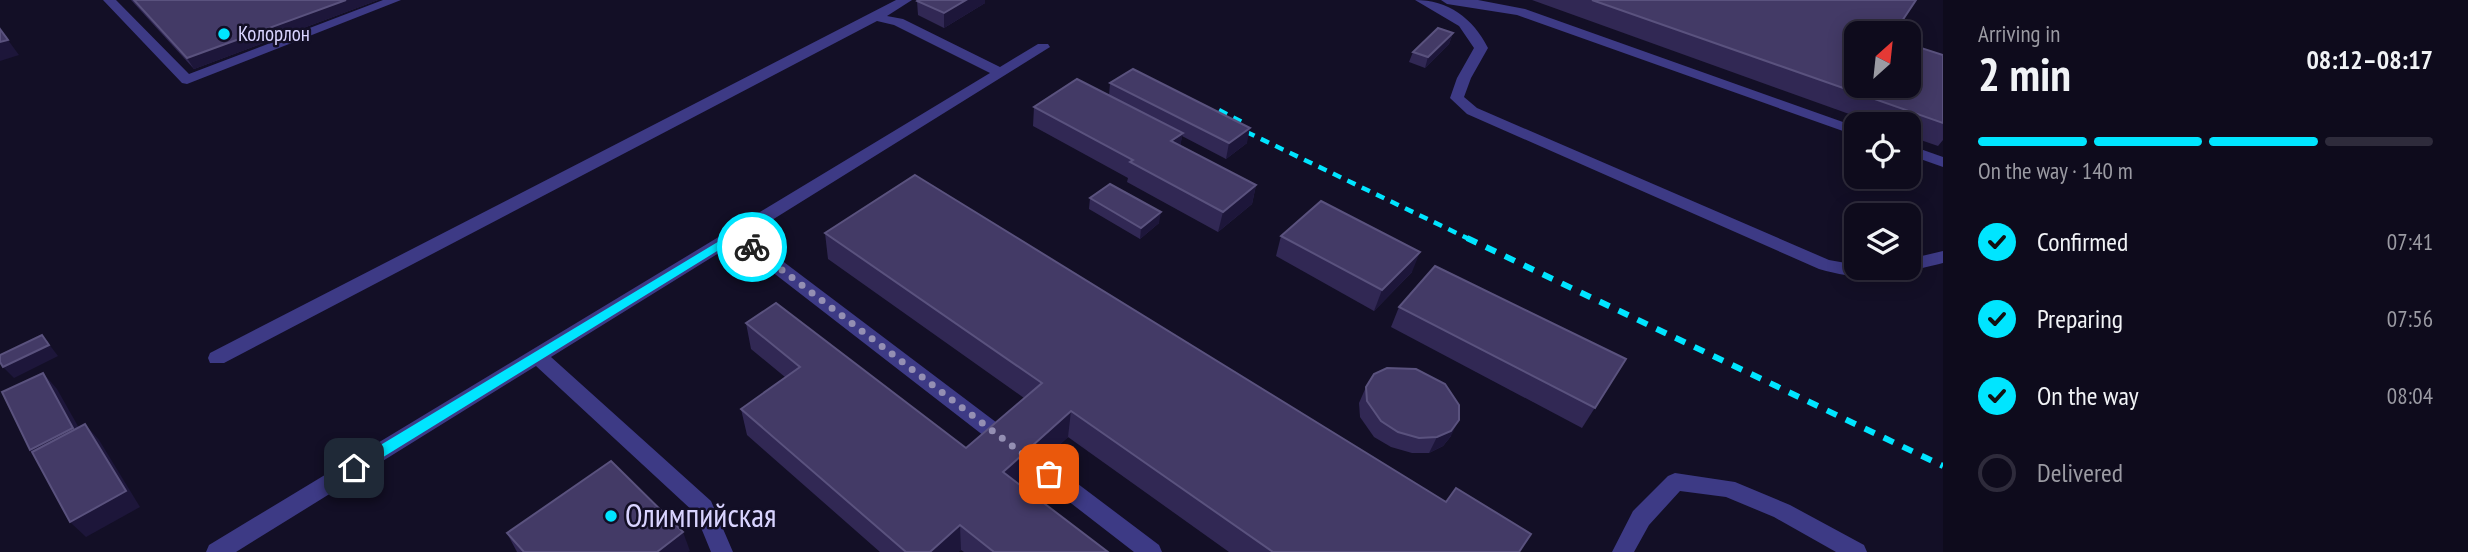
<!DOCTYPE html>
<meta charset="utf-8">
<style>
:root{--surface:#0e0b1c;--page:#171425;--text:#f1f3f6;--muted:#9b9ba3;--line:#2e2b3b;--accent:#00e5ff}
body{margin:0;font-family:"PT Sans Narrow",sans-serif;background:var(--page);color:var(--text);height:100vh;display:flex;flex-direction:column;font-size:26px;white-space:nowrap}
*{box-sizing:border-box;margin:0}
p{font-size:23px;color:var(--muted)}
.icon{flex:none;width:38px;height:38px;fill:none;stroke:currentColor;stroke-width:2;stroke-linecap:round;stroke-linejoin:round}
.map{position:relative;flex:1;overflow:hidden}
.panel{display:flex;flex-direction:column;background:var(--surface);width:525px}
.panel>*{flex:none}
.needle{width:46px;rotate:27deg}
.fabs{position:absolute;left:1844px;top:21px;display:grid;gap:14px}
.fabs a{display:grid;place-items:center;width:77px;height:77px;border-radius:14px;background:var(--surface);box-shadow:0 4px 18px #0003,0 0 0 2px var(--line);font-size:35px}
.pin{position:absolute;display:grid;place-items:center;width:60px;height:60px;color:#fff;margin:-30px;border-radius:14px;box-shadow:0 4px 10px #0006}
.courier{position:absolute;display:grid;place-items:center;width:70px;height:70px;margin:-35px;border:5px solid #00e5ff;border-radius:50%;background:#fff;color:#222;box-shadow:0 2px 9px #0007}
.headline em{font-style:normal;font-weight:600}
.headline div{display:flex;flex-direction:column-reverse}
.headline{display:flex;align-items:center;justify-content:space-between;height:119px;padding:0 35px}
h1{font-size:46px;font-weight:600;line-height:52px}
.bar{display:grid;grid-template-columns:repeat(4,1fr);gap:10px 7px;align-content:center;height:84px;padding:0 35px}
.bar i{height:9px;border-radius:5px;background:var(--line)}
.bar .selected{background:var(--accent)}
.bar p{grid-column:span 4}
ol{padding:0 35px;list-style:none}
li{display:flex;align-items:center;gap:21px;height:77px}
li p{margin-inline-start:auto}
li .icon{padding:7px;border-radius:50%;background:var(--accent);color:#111;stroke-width:4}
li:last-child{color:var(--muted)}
li i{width:38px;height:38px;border:4px solid var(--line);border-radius:50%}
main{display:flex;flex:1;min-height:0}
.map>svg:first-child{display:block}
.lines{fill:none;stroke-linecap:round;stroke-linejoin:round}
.minor{fill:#3d3a85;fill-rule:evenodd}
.rail-far1{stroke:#00e5ff;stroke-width:4.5;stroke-dasharray:9 7;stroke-linecap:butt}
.rail{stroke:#00e5ff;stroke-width:6;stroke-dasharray:11 10;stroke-linecap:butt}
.wall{fill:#312854}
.shaded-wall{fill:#1d163a}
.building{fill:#433a66;stroke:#5a527e;stroke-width:2}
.route{fill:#00e5ff}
.done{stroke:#948fb3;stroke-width:7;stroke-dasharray:0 12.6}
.poi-dot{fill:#00e5ff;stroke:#130f26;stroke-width:2.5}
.labels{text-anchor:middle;stroke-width:5;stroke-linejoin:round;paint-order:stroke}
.far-poi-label{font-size:21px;fill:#d9d4ff;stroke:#130f26;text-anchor:start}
.near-poi-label{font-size:32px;fill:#d9d4ff;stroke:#130f26;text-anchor:start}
</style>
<main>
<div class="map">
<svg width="1943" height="552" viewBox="0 0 1943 552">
<rect width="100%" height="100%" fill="#130f26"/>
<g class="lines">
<g class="minor">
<polygon points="103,0 116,0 189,74 383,0 401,0 187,84 182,83"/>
<polygon points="896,0 912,0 887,16 903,19 1000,67 1038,44 1048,44 1050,47 748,235 1159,545 1162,552 1134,552 735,243 551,357 711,501 733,552 711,552 695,513 536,366 236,552 206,552 209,545 990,73 894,25 877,21 224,363 210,363 208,358 210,353"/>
<path d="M1415,0C1448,0 1473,18 1488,48L1471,78L1464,97L1477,108L1829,260L1857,265V268H1909V259L1943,251V263C1893,275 1871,284 1819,269L1467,114L1450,98L1457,78L1474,48L1459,26Z"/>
<polygon points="1441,0 1478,0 1525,9 1857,127 1857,136 1517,15 1447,4"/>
<polygon points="1909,145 1943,157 1943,167 1909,155"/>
<polygon points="1675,473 1735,482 1790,505 1864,545 1867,552 1836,552 1774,517 1726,497 1680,491 1649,525 1634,552 1612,552 1633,511 1668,476"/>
</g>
<g class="rail-far1">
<polyline points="1219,110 1244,123"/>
<polyline points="1232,125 1471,240"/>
</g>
<polyline class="rail" points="1467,238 1943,466"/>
</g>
<g class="wall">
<polygon points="131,0 378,0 194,69"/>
<polygon points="918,0 985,0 985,3 944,28 918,15 917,1"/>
<polygon points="1532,0 1916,0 1857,33 1943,55 1943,140 1938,146 1909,136 1909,124 1877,124"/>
<polygon points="1453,33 1449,44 1425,68 1409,62 1413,52"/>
<polygon points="1110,83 1247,143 1226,159 1182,136 1180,146 1256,185 1252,204 1218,232 1127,182 1128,178 1033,126 1034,107 1109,96"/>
<polygon points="1090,198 1159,223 1140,239 1089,209"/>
<polygon points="825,233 1520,552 1229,552 1068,437 1018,483 1108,552 964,552 961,550 958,552 880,552 747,435 741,409 785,377 751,349 746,323 966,448 1024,398 828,259"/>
<polygon points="1281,236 1412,272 1374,311 1276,256"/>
<polygon points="1399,307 1626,359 1582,428 1391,327"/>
<polygon points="1366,387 1451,436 1443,446 1429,453 1412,453 1391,447 1374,437 1360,417 1359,403"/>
<polygon points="507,533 690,551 517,552"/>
</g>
<g class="shaded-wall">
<polygon points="346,0 378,0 194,69 187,58"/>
<polygon points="966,0 985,0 985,3 944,28 944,13"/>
<polygon points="1453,33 1449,44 1425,68 1428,57"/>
<polygon points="8,40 19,55 0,61 0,42"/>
<polygon points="1250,128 1247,143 1226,159 1229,143"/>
<polygon points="1183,133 1179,152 1171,141"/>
<polygon points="1256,185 1252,204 1218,232 1223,212"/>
<polygon points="1161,212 1159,223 1140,239 1141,228"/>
<polygon points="1420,252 1412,272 1374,311 1382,290"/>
<polygon points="42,335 58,356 14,378 3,367"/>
<polygon points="43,373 57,389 88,444 46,465 30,450"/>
<polygon points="1071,411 1068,437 1002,497 1003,472"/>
<polygon points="1459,420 1451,436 1443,446 1429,453 1437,437"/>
<polygon points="85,424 99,440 140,507 86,537 70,522"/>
<polygon points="960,525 961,550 958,552 930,552"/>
<polygon points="683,532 690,551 688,552 657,552"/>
</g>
<g class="building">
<polygon points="134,0 346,0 187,58"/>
<polygon points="918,0 966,0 944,13 917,1"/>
<polygon points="1592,0 1916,0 1894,33 1857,33 1857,86 1909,86 1909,44 1943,55 1943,123"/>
<polygon points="1438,28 1453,33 1428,57 1413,52"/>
<polygon points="0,29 8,40 0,42"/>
<polygon points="1133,69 1250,128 1229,143 1110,83"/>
<polygon points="1077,79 1183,133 1171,141 1256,185 1223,212 1130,162 1133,160 1034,107"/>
<polygon points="915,175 1446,502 1456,488 1531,534 1519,552 1273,552 1071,411 1003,472 1108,552 994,552 960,525 930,552 906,552 741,409 800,367 746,323 776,303 966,448 1042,383 825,233"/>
<polygon points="1110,184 1161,212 1141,228 1090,198"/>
<polygon points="1321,201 1420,252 1382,290 1281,236"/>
<polygon points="1435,266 1626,359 1595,408 1399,307"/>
<polygon points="42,335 49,345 3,367 0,362 0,355"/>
<polygon points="1387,368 1416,369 1445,384 1459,405 1459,420 1451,431 1437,437 1419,438 1398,432 1381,421 1367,401 1366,387 1374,374"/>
<polygon points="43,373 73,428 30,450 2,392"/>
<polygon points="85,424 126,491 70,522 32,452"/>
<polygon points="611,461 683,532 657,552 524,552 507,533"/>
</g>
<polygon class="route" points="736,231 755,245 755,250 748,250 735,240 359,472 349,472 349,464"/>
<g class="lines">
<polyline class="done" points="752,247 1049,474"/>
</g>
<g class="poi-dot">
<circle cx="224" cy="34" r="7"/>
<circle cx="611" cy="516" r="7"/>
</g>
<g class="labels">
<g class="far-poi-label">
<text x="238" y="41">Колорлон</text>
</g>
<g class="near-poi-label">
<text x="625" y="527">Олимпийская</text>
</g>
</g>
</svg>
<div class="fabs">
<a><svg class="needle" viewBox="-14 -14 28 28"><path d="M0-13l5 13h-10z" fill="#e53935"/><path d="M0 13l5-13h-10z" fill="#9b9ba3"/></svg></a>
<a><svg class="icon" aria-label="locate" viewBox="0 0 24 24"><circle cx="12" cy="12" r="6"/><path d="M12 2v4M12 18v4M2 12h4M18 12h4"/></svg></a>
<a><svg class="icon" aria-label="layers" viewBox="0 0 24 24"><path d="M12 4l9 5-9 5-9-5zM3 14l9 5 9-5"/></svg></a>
</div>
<div class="pin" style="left:1049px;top:474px;background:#ea580c"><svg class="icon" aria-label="bag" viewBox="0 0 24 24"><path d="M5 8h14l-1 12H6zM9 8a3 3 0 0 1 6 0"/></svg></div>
<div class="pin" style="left:354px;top:468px;background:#1f2937"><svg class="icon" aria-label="home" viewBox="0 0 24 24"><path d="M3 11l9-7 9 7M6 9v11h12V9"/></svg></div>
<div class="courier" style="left:752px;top:247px"><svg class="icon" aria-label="bike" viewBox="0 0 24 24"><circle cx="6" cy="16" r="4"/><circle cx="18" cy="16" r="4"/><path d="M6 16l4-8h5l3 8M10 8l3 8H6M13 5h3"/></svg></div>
</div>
<section class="panel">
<div class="headline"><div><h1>2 min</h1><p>Arriving in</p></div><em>08:12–08:17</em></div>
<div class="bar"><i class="selected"></i><i class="selected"></i><i class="selected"></i><i></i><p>On the way · 140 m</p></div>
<ol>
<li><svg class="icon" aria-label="check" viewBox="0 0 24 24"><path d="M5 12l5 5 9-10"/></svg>Confirmed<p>07:41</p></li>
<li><svg class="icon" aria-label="check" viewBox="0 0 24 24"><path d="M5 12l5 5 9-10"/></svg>Preparing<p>07:56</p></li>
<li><svg class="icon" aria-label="check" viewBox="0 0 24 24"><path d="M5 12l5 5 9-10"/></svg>On the way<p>08:04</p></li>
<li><i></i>Delivered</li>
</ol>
</section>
</main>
